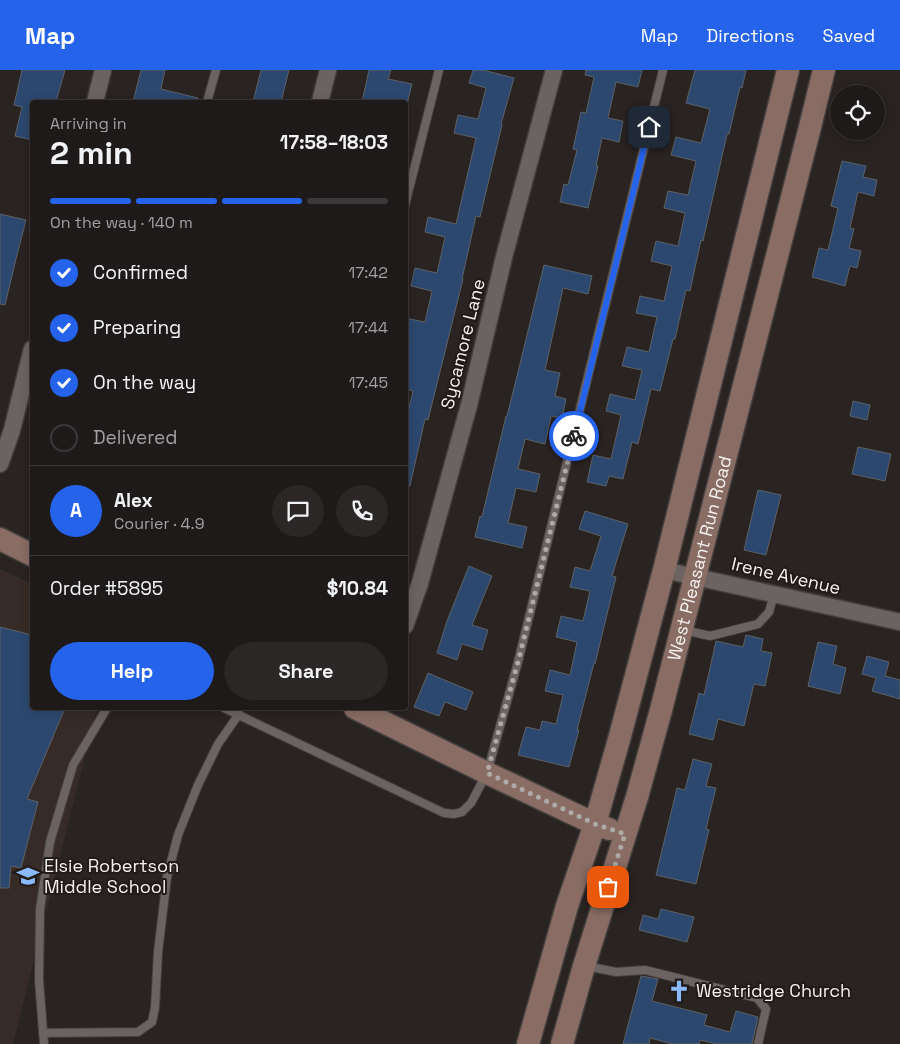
<!DOCTYPE html>
<meta charset="utf-8">
<style>
:root{--surface:#1f1a1a;--page:#2c2727;--text:#f1f3f6;--muted:#a1a1a2;--line:#3c3839;--accent:#2563eb}
body{margin:0;font-family:"Space Grotesk",sans-serif;background:var(--page);color:var(--text);height:100vh;display:flex;flex-direction:column;font-size:19px;white-space:nowrap}
*{box-sizing:border-box;margin:0}
p{font-size:16px;color:var(--muted)}
.icon{flex:none;width:28px;height:28px;fill:none;stroke:currentColor;stroke-width:2;stroke-linecap:round;stroke-linejoin:round}
.map{position:relative;flex:1;overflow:hidden}
.details{position:absolute;left:30px;top:30px;width:378px;height:610px;display:flex;flex-direction:column;background:var(--surface);border-radius:5px;box-shadow:0 2px 12px #0003,0 0 0 1px var(--line)}
.details>*{flex:none}
.controls{position:absolute;left:830px;top:15px;display:grid;gap:10px}
.controls a{display:grid;place-items:center;width:55px;height:55px;border-radius:50%;background:var(--surface);box-shadow:0 2px 12px #0003,0 0 0 1px var(--line);font-size:25px}
.pin{position:absolute;display:grid;place-items:center;width:42px;height:42px;color:#fff;margin:-21px;border-radius:10px;box-shadow:0 2px 8px #0006}
.courier{position:absolute;display:grid;place-items:center;width:50px;height:50px;margin:-25px;border:4px solid #2563eb;border-radius:50%;background:#fff;color:#222;box-shadow:0 1px 6px #0007}
.headline em{font-style:normal;font-weight:800}
.headline div{display:flex;flex-direction:column-reverse}
.headline{display:flex;align-items:center;justify-content:space-between;height:85px;padding:0 20px}
h1{font-size:32px;font-weight:800;line-height:38px}
.bar{display:grid;grid-template-columns:repeat(4,1fr);gap:8px 5px;align-content:center;height:60px;padding:0 20px}
.bar i{height:6px;border-radius:4px;background:var(--line)}
.bar .current{background:var(--accent)}
.bar p{grid-column:span 4}
.line{display:flex;align-items:center;gap:12px;padding:0 20px;border-top:1px solid var(--line)}
.line div{flex:1}
.round{display:grid;place-items:center;flex:none;width:52px;height:52px;border-radius:26px;background:var(--page)}
ol{padding:0 20px;list-style:none}
li{display:flex;align-items:center;gap:15px;height:55px}
li p{margin-inline-start:auto}
li .icon{padding:5px;border-radius:50%;background:var(--accent);color:#fff;stroke-width:4}
li:last-child{color:var(--muted)}
li i{width:28px;height:28px;border:2px solid var(--line);border-radius:50%}
.action{display:flex;gap:10px;margin-top:auto;padding:10px 20px}
.action a{flex:1;height:58px;border-radius:30px;background:var(--accent);color:#fff;font-size:20px;font-weight:800;line-height:58px;text-align:center}
.action a+a{background:var(--page);color:var(--text)}
header{display:flex;align-items:center;gap:30px;box-sizing:border-box;height:70px;padding:0 25px;background:var(--accent);color:#fff}
header strong{font-size:24px}
nav{display:flex;gap:28px;margin-inline-start:auto;font-size:18px}
.map>svg:first-child{display:block}
.built{fill:#372b27}
.building{fill:#2c486f;stroke:#5d6166}
.lines{fill:none;stroke-linecap:round;stroke-linejoin:round}
.lane-casing{stroke:#443f3d;stroke-width:10}
.street-casing{stroke:#443f3d;stroke-width:19}
.secondary-casing{stroke:#443f3d;stroke-width:25}
.lane{stroke:#6a6361;stroke-width:8}
.street{stroke:#6a6361;stroke-width:16}
.secondary{stroke:#896d65;stroke-width:22}
.done{stroke:#aeaaa8;stroke-width:5;stroke-dasharray:0 9}
.route{stroke:#2563eb;stroke-width:6}
.labels{text-anchor:middle;stroke-width:4;stroke-linejoin:round;paint-order:stroke}
.street-label{font-size:18px;fill:#f6f2f0;stroke:#201a18}
.poi-label{font-size:18px;fill:#f6f2f0;stroke:#201a18;text-anchor:start}
</style>
<header>
<strong>Map</strong>
<nav><a>Map</a><a>Directions</a><a>Saved</a></nav>
</header>
<div class="map">
<svg width="900" height="974" viewBox="0 0 900 974">
<rect width="100%" height="100%" fill="#292322"/>
<polygon class="built" points="0,499 32,514 32,638 97,638 13,974 0,974"/>
<g class="building">
<polygon points="22,0 65,0 56,32 32,32 32,70 15,66 22,37 14,35"/>
<polygon points="141,0 165,0 161,19 198,28 198,32 133,32"/>
<polygon points="261,0 289,0 281,32 253,32"/>
<polygon points="369,0 391,0 388,9 412,14 407,34 390,30 389,32 362,32"/>
<polygon points="473,0 483,0 514,8 501,54 502,55 480,147 476,146 462,209 463,209 428,350 425,349 410,416 405,416 405,354 413,321 405,319 405,288 409,270 405,269 405,248 425,252 432,221 411,216 415,198 437,203 445,167 425,162 428,147 456,154 476,68 454,63 458,45 478,49 486,18 469,13"/>
<polygon points="586,0 642,0 638,17 616,12 608,48 623,51 619,72 602,68 596,96 598,96 588,138 560,132 564,114 568,115 577,80 573,79 581,42 586,43 594,7 585,5"/>
<polygon points="695,0 746,0 742,18 740,17 729,64 727,64 703,171 701,170 690,221 686,220 675,269 673,269 660,321 651,319 638,374 632,372 623,409 609,406 606,416 587,412 593,385 611,389 621,345 606,341 610,324 635,330 642,300 622,296 627,277 649,282 657,247 636,243 640,226 664,231 672,196 651,191 656,171 678,176 685,143 664,138 668,121 688,125 696,91 671,85 676,67 701,73 710,39 686,33"/>
<polygon points="842,91 866,96 863,107 877,110 874,126 858,122 850,158 854,159 849,178 861,181 857,198 850,196 845,216 812,207 819,178 828,180 838,138 831,136"/>
<polygon points="0,144 26,150 16,189 5,235 0,234"/>
<polygon points="544,195 592,206 588,224 563,218 545,300 560,303 555,326 566,329 562,348 551,346 545,374 525,369 518,399 540,404 536,422 516,418 508,453 527,457 522,478 475,467 480,446 482,447 506,346 507,346 520,294"/>
<polygon points="853,331 870,335 867,350 850,346"/>
<polygon points="858,377 891,384 885,411 852,404"/>
<polygon points="758,420 781,425 766,485 744,480"/>
<polygon points="585,441 628,454 612,506 616,507 595,594 594,593 577,660 579,660 569,697 518,685 526,657 540,660 542,651 556,654 563,625 545,621 550,600 570,605 577,572 556,567 561,546 583,551 590,521 570,517 575,497 590,501 601,466 579,459"/>
<polygon points="469,496 492,506 472,555 488,560 482,580 462,574 457,590 437,583 447,551"/>
<polygon points="0,557 28,564 32,566 32,638 65,638 27,729 38,732 21,798 11,796 9,818 0,818"/>
<polygon points="746,565 763,569 761,581 772,583 765,616 754,614 744,656 718,649 713,670 689,664 699,623 704,625 716,571 743,577"/>
<polygon points="818,572 837,576 833,594 846,598 840,624 808,616"/>
<polygon points="867,586 889,592 885,606 900,610 900,629 872,621 876,608 862,604"/>
<polygon points="428,603 473,622 466,640 445,632 439,646 414,637"/>
<polygon points="693,689 712,694 706,716 716,718 706,759 709,760 696,814 656,805 677,718 685,720"/>
<polygon points="661,839 694,847 687,872 639,860 643,845 658,849"/>
<polygon points="641,906 658,909 652,931 707,945 704,955 730,962 736,941 758,947 752,974 717,974 700,970 699,974 673,974 650,968 649,974 623,974"/>
</g>
<g class="lines">
<g class="lane-casing">
<g id="lane">
<polyline points="207,32 216,0"/>
<polyline points="405,135 439,0"/>
<polyline points="684,560 710,566 758,554 769,542 774,524"/>
<polyline points="224,638 444,743 454,744 462,742 471,733 487,703 518,592 663,0"/>
<polyline points="586,896 616,902 645,900 757,928 766,939 758,974"/>
<polyline points="43,963 138,962 152,952 155,938 158,882 167,807 178,765 198,715 218,674 239,644"/>
<polyline points="44,974 39,910 40,839 50,772 73,695 107,638"/>
</g>
</g>
<g class="street-casing">
<g id="street">
<polyline points="95,32 103,0"/>
<polyline points="320,32 328,0"/>
<polyline points="0,394 12,360 32,279"/>
<polyline points="664,500 900,552"/>
<polyline points="405,556 420,513 469,335 504,187 554,0"/>
</g>
</g>
<g class="secondary-casing">
<g id="secondary">
<polyline points="0,469 32,485"/>
<polyline points="355,638 487,703 595,754 609,759"/>
<polyline points="528,974 567,836 595,754 620,666 664,500 788,0"/>
<path id="s1" d="M562,974L584,896L637,727L661,640L811,53L824,0"/>
</g>
</g>
<use href="#lane" class="lane"/>
<use href="#street" class="street"/>
<use href="#secondary" class="secondary"/>
</g>
<g class="lines">
<polyline class="done" points="574,366 518,592 487,703 595,754 625,764 608,817"/>
<polyline class="route" points="574,366 649,57"/>
</g>
<defs>
<g id="school-bare" transform="scale(1.725)"><path d="M0-5L7-2L0 1L-7-2ZM-4 1L0 2.5L4 1V4Q0 6-4 4Z" fill="#8abafc" stroke="#201a18" stroke-width="2.5" paint-order="stroke"/></g>
<g id="church-bare" transform="scale(1.725)"><path d="M-1.2-6h2.4v3.5h3.3v2.4h-3.3V6h-2.4V-.1h-3.3v-2.4h3.3Z" fill="#8abafc" stroke="#201a18" stroke-width="2.5" paint-order="stroke"/></g>
</defs>
<g fill-rule="evenodd">
<use href="#school-bare" x="28" y="806"/>
<use href="#church-bare" x="679" y="921"/>
</g>
<g class="labels">
<g class="street-label">
<text transform="translate(463 274) rotate(-76)" y="6">Sycamore Lane</text>
<text dy="6" stroke="none"><textPath href="#s1" startOffset="505">West Pleasant Run Road</textPath></text>
<text transform="translate(786 506) rotate(13)" y="6">Irene Avenue</text>
</g>
<g class="poi-label">
<text x="44" y="802">Elsie Robertson<tspan x="44" dy="21">Middle School</tspan></text>
<text x="696" y="927">Westridge Church</text>
</g>
</g>
</svg>
<div class="controls">
<a><svg class="icon" aria-label="locate" viewBox="0 0 24 24"><circle cx="12" cy="12" r="6"/><path d="M12 2v4M12 18v4M2 12h4M18 12h4"/></svg></a>
</div>
<div class="pin" style="left:608px;top:817px;background:#ea580c"><svg class="icon" aria-label="bag" viewBox="0 0 24 24"><path d="M5 8h14l-1 12H6zM9 8a3 3 0 0 1 6 0"/></svg></div>
<div class="pin" style="left:649px;top:57px;background:#1f2937"><svg class="icon" aria-label="home" viewBox="0 0 24 24"><path d="M3 11l9-7 9 7M6 9v11h12V9"/></svg></div>
<div class="courier" style="left:574px;top:366px"><svg class="icon" aria-label="bike" viewBox="0 0 24 24"><circle cx="6" cy="16" r="4"/><circle cx="18" cy="16" r="4"/><path d="M6 16l4-8h5l3 8M10 8l3 8H6M13 5h3"/></svg></div>
<section class="details">
<div class="headline"><div><h1>2 min</h1><p>Arriving in</p></div><em>17:58–18:03</em></div>
<div class="bar"><i class="current"></i><i class="current"></i><i class="current"></i><i></i><p>On the way · 140 m</p></div>
<ol>
<li><svg class="icon" aria-label="check" viewBox="0 0 24 24"><path d="M5 12l5 5 9-10"/></svg>Confirmed<p>17:42</p></li>
<li><svg class="icon" aria-label="check" viewBox="0 0 24 24"><path d="M5 12l5 5 9-10"/></svg>Preparing<p>17:44</p></li>
<li><svg class="icon" aria-label="check" viewBox="0 0 24 24"><path d="M5 12l5 5 9-10"/></svg>On the way<p>17:45</p></li>
<li><i></i>Delivered</li>
</ol>
<div class="line" style="height:90px"><b class="round" style="background:var(--accent);color:#fff">A</b><div><b>Alex</b><p>Courier · 4.9</p></div><a class="round"><svg class="icon" aria-label="chat" viewBox="0 0 24 24"><path d="M4 5h16v11H9l-5 4z"/></svg></a><a class="round"><svg class="icon" aria-label="phone" viewBox="0 0 24 24"><path d="M5 4h4l2 5-3 2q2 4 5 5l2-3 5 2v4C11 20 4 13 5 4z"/></svg></a></div>
<div class="line" style="height:65px"><div>Order #5895</div><b>$10.84</b></div>
<div class="action"><a>Help</a><a>Share</a></div>
</section>
</div>
